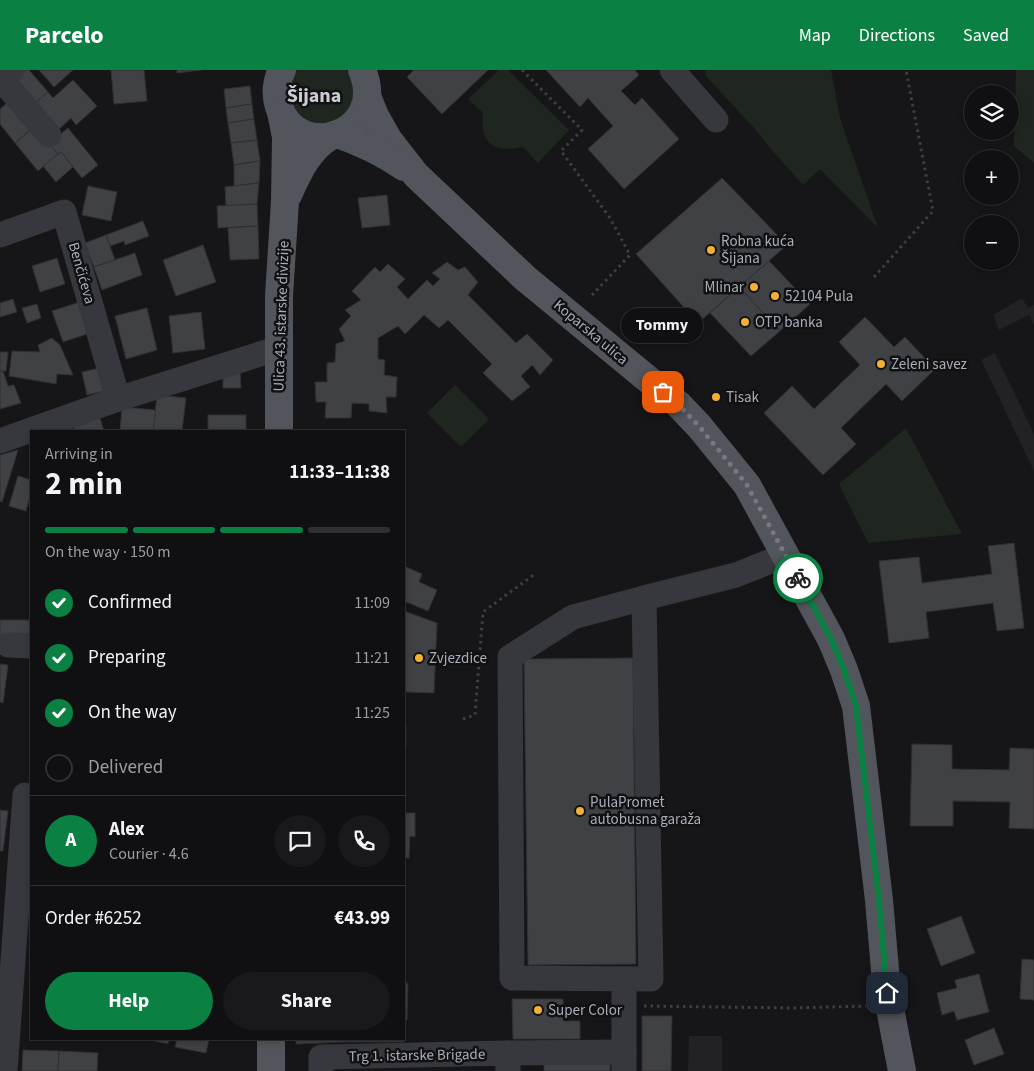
<!DOCTYPE html>
<meta charset="utf-8">
<style>
:root{--surface:#101012;--page:#19191b;--text:#f1f3f6;--muted:#9c9d9f;--line:#303032;--accent:#0b8043}
body{margin:0;font-family:"Source Sans 3",sans-serif;background:var(--page);color:var(--text);height:100vh;display:flex;flex-direction:column;font-size:19px;white-space:nowrap}
*{box-sizing:border-box;margin:0}
p{font-size:16px;color:var(--muted)}
.icon{flex:none;width:28px;height:28px;fill:none;stroke:currentColor;stroke-width:2;stroke-linecap:round;stroke-linejoin:round}
.map{position:relative;flex:1;overflow:hidden}
.drawer{position:absolute;left:30px;top:360px;width:375px;height:610px;display:flex;flex-direction:column;background:var(--surface);border-radius:0px;box-shadow:0 2px 8px #0003,0 0 0 1px var(--line)}
.drawer>*{flex:none}
.controls{position:absolute;left:964px;top:15px;display:grid;gap:10px}
.controls a{display:grid;place-items:center;width:55px;height:55px;border-radius:50%;background:var(--surface);box-shadow:0 2px 8px #0003,0 0 0 1px var(--line);font-size:25px}
.pin{position:absolute;display:grid;place-items:center;width:42px;height:42px;color:#fff;margin:-21px;border-radius:10px;box-shadow:0 2px 8px #0006}
.courier{position:absolute;display:grid;place-items:center;width:50px;height:50px;margin:-25px;border:4px solid #0b8043;border-radius:50%;background:#fff;color:#222;box-shadow:0 1px 6px #0007}
.bubble{position:absolute;height:35px;border-radius:18px;background:var(--surface);box-shadow:0 2px 8px #0003,0 0 0 1px var(--line);font-size:16px;font-weight:700;line-height:35px;text-align:center}
.headline em{font-style:normal;font-weight:700}
.headline div{display:flex;flex-direction:column-reverse}
.headline{display:flex;align-items:center;justify-content:space-between;height:85px;padding:0 15px}
h1{font-size:32px;font-weight:700;line-height:38px}
.bar{display:grid;grid-template-columns:repeat(4,1fr);gap:8px 5px;align-content:center;height:60px;padding:0 15px}
.bar i{height:6px;border-radius:4px;background:var(--line)}
.bar .current{background:var(--accent)}
.bar p{grid-column:span 4}
.line{display:flex;align-items:center;gap:12px;padding:0 15px;border-top:1px solid var(--line)}
.line div{flex:1}
.round{display:grid;place-items:center;flex:none;width:52px;height:52px;border-radius:26px;background:var(--page)}
ol{padding:0 15px;list-style:none}
li{display:flex;align-items:center;gap:15px;height:55px}
li p{margin-inline-start:auto}
li .icon{padding:5px;border-radius:50%;background:var(--accent);color:#fff;stroke-width:4}
li:last-child{color:var(--muted)}
li i{width:28px;height:28px;border:2px solid var(--line);border-radius:50%}
.cta{display:flex;gap:10px;margin-top:auto;padding:10px 15px}
.cta a{flex:1;height:58px;border-radius:30px;background:var(--accent);color:#fff;font-size:20px;font-weight:700;line-height:58px;text-align:center}
.cta a+a{background:var(--page);color:var(--text)}
header{display:flex;align-items:center;gap:30px;box-sizing:border-box;height:70px;padding:0 25px;background:var(--accent);color:#fff}
header strong{font-size:24px}
nav{display:flex;gap:28px;margin-inline-start:auto;font-size:18px}
.map>svg:first-child{display:block}
.built{fill:#222225}
.green{fill:#1e261f}
.building{fill:#404145;stroke:#303034}
.lines{fill:none;stroke-linecap:round;stroke-linejoin:round}
.path{stroke:#3d3f44;stroke-width:3;stroke-dasharray:2.5 4;stroke-linecap:butt}
.minor{stroke:#37383d;stroke-width:25}
.major{stroke:#53555c;stroke-width:28}
.done{stroke:#757880;stroke-width:5;stroke-dasharray:0 9}
.route{stroke:#0b8043;stroke-width:6}
.poi-dot{fill:#f2b134;stroke:#111113;stroke-width:2}
.labels{text-anchor:middle;stroke-width:5;stroke-linejoin:round;paint-order:stroke}
.poi-label{font-size:15px;fill:#a8adb8;stroke:#111113;text-anchor:start}
.street-label{font-size:15px;fill:#a8adb8;stroke:#111113}
.district-label{font-size:20px;font-weight:bold;fill:#c9ccd4;stroke:#111113}
</style>
<header>
<strong>Parcelo</strong>
<nav><a>Map</a><a>Directions</a><a>Saved</a></nav>
</header>
<div class="map">
<svg width="1034" height="1001" viewBox="0 0 1034 1001">
<rect width="100%" height="100%" fill="#161618"/>
<g class="built">
<polygon points="1022,228 1028,238 1034,235 1034,255 1029,245 999,260 993,245"/>
<polygon points="995,283 1034,364 1034,401 981,290"/>
<polygon points="689,966 722,966 722,1001 688,1001"/>
</g>
<g class="green">
<path d="M297,0H346C359,16 354,24 349,42L329,56L305,52L289,33L291,9Z"/>
<path d="M499,0H508L569,60L538,93L523,77C506,81 487,80 483,60C482,54 483,48 483,43L468,29Z"/>
<polygon points="706,0 831,0 840,48 878,158 820,99 803,115 770,78 754,58 705,5"/>
<polygon points="1016,0 1034,0 1034,93 1014,76"/>
<polygon points="455,315 489,349 461,377 427,343"/>
<polygon points="906,358 962,464 868,473 839,414"/>
</g>
<g class="building">
<polygon points="21,0 29,0 48,22 33,35 10,9"/>
<polygon points="39,0 73,0 54,17"/>
<polygon points="111,0 144,0 147,31 114,34"/>
<polygon points="177,0 201,0 177,3"/>
<polygon points="414,0 488,0 442,44 407,7"/>
<polygon points="546,0 635,0 639,5 621,21 635,35 642,28 679,69 624,119 588,79 613,56 588,28 580,37"/>
<polygon points="73,10 97,36 76,55 71,48 56,62 33,35 48,22 53,28"/>
<polygon points="250,16 252,34 226,38 224,19"/>
<polygon points="13,28 35,56 15,73 0,54 0,39"/>
<polygon points="252,34 254,49 228,53 226,38"/>
<polygon points="254,49 257,70 231,73 228,53"/>
<polygon points="35,56 58,84 38,101 15,73"/>
<polygon points="68,58 98,95 82,108 61,82 58,84 49,73"/>
<polygon points="257,70 260,91 234,95 231,73"/>
<polygon points="61,82 73,97 56,112 43,96"/>
<polygon points="260,91 259,113 234,116 234,95"/>
<polygon points="722,108 787,175 698,253 636,184"/>
<polygon points="259,113 257,134 226,136 225,117"/>
<polygon points="88,116 117,122 111,151 82,145"/>
<polygon points="387,125 390,155 362,158 358,128"/>
<polygon points="257,134 258,156 218,158 217,136"/>
<polygon points="143,151 149,166 125,175 124,171 110,176 106,165"/>
<polygon points="258,156 259,189 230,190 228,158"/>
<polygon points="106,165 115,190 94,197 85,173"/>
<polygon points="203,175 216,212 176,226 163,190"/>
<polygon points="135,183 142,205 102,220 94,197"/>
<polygon points="57,188 65,214 40,222 32,196"/>
<polygon points="769,191 810,234 780,261 739,217"/>
<polygon points="447,192 458,200 465,197 478,212 468,225 516,273 527,264 553,290 540,305 532,295 521,306 530,317 512,331 483,303 492,294 448,250 439,258 424,245 405,264 398,256 378,268 378,289 385,290 384,305 397,307 396,327 386,327 387,343 369,341 369,334 352,333 351,348 325,348 326,332 316,332 315,312 327,312 327,293 335,292 336,274 345,271 339,259 351,246 345,240 361,230 352,221 375,197 380,202 388,194 405,209 397,217 408,229 427,210 433,216 440,209 432,203"/>
<polygon points="739,217 780,261 751,286 710,243"/>
<polygon points="13,229 17,242 0,247 0,233"/>
<polygon points="83,231 93,262 63,272 52,241"/>
<polygon points="37,234 41,248 27,253 22,238"/>
<polygon points="147,238 157,280 126,289 115,246"/>
<polygon points="201,242 205,279 173,283 169,246"/>
<polygon points="865,247 894,277 905,267 935,299 902,331 886,314 841,358 856,374 823,405 764,343 792,316 814,339 860,295 839,272"/>
<polygon points="52,268 60,275 73,305 57,304 56,314 9,306 12,281 40,282 38,275"/>
<polygon points="0,282 8,282 6,301 0,301"/>
<polygon points="99,298 104,321 87,325 82,302"/>
<polygon points="0,301 3,301 8,316 14,315 21,333 0,339"/>
<polygon points="223,302 240,302 241,318 223,318"/>
<polygon points="157,325 186,328 182,361 153,361"/>
<polygon points="122,337 156,340 153,361 120,361"/>
<rect x="208" y="345" width="38" height="16"/>
<polygon points="100,348 104,361 75,361 73,357"/>
<polygon points="18,380 2,432 0,431 0,385"/>
<polygon points="18,406 31,410 31,423 26,441 9,436"/>
<polygon points="1014,473 1024,558 997,561 993,533 926,542 929,568 889,573 879,491 919,487 922,513 992,504 988,476"/>
<polygon points="404,496 422,504 419,512 437,520 428,541 404,531"/>
<polygon points="404,541 437,553 434,623 404,622"/>
<rect x="0" y="550" width="30" height="17"/>
<polygon points="633,588 636,894 528,895 524,589"/>
<polygon points="0,594 8,595 3,633 0,632"/>
<rect x="404" y="655" width="2" height="22"/>
<polygon points="912,674 952,675 952,699 1009,700 1010,678 1034,679 1034,759 1009,758 1010,732 953,731 953,756 910,756"/>
<polygon points="0,740 8,741 3,781 0,781"/>
<polygon points="404,743 415,743 415,767 410,766 409,788 404,788"/>
<polygon points="961,846 975,883 941,896 927,859"/>
<polygon points="1022,889 1034,890 1034,930 1020,929"/>
<polygon points="979,904 989,942 957,950 954,941 942,945 937,923 957,918 955,910"/>
<polygon points="404,908 408,915 407,950 404,951"/>
<polygon points="512,929 563,929 563,951 580,951 580,969 513,969"/>
<polygon points="642,946 672,946 671,1001 642,1001"/>
<polygon points="404,951 404,972 347,972 347,969 404,969"/>
<polygon points="994,958 1004,984 974,995 965,970"/>
<polygon points="147,969 169,969 168,974"/>
<polygon points="177,969 209,969 206,983 175,977"/>
<polygon points="296,969 347,969 347,972 296,974"/>
<polygon points="23,980 59,981 58,1001 22,1001"/>
<polygon points="59,981 98,983 97,1001 58,1001"/>
<rect x="544" y="994" width="66" height="7"/>
</g>
<g class="lines">
<g class="path">
<polyline points="522,0 582,60 561,81 610,148 630,185 592,225"/>
<polyline points="874,207 933,141 906,0"/>
<polyline points="404,371 406,367"/>
<polyline points="463,649 475,645 483,542 535,504"/>
<polyline points="644,936 793,938 866,936"/>
</g>
<g class="minor">
<polyline points="12,0 2,10 49,65"/>
<polyline points="672,0 716,50"/>
<polyline points="0,165 64,142 118,329"/>
<polyline points="0,371 118,329 279,278"/>
<polygon points="644,528 651,909 512,908 510,587 573,547"/>
<polyline points="644,528 736,505 786,485"/>
<polyline points="8,575 31,576"/>
<polyline points="624,909 624,1001"/>
<polyline points="508,983 624,982"/>
<polyline points="5,1001 25,725"/>
<polyline points="321,1001 321,987 508,983 508,1001"/>
</g>
<g class="major">
<path d="M282,0C276,11 275,25 279,37C300,95 389,62 362,0"/>
<polyline points="367,26 375,46 388,69 416,105 525,208 678,334 699,356 747,415 831,569 844,600 856,636 879,830 887,923 902,1001"/>
<path d="M337,64C361,72 383,83 404,97"/>
<path d="M288,125C298,103 308,80 329,67"/>
<polyline points="279,361 279,226 285,131 286,67 281,42"/>
<polyline points="271,1001 271,969"/>
</g>
</g>
<g class="lines">
<polyline class="done" points="663,322 678,334 699,356 747,415 798,508"/>
<polyline class="route" points="798,508 831,569 843,597 856,636 879,830 887,923"/>
</g>
<g class="poi-dot">
<circle cx="711" cy="180" r="5"/>
<circle cx="754" cy="217" r="5"/>
<circle cx="775" cy="226" r="5"/>
<circle cx="745" cy="252" r="5"/>
<circle cx="881" cy="294" r="5"/>
<circle cx="716" cy="327" r="5"/>
<circle cx="419" cy="588" r="5"/>
<circle cx="580" cy="741" r="5"/>
<circle cx="538" cy="940" r="5"/>
</g>
<g class="labels">
<g class="poi-label">
<text x="721" y="176">Robna kuća<tspan x="721" dy="17">Šijana</tspan></text>
<text x="744" y="222" text-anchor="end">Mlinar</text>
<text x="785" y="231">52104 Pula</text>
<text x="755" y="257">OTP banka</text>
<text x="891" y="299">Zeleni savez</text>
<text x="726" y="332">Tisak</text>
<text x="429" y="593">Zvjezdice</text>
<text x="590" y="737">PulaPromet<tspan x="590" dy="17">autobusna garaža</tspan></text>
<text x="548" y="945">Super Color</text>
</g>
<g class="street-label">
<text transform="translate(82 203) rotate(74)" y="5">Benčićeva</text>
<text transform="translate(281 246) rotate(-88)" y="5">Ulica 43. istarske divizije</text>
<text transform="translate(591 262) rotate(40)" y="5">Koparska ulica</text>
<text transform="translate(417 985) rotate(-1)" y="5">Trg 1. istarske Brigade</text>
</g>
<g class="district-label">
<text x="314" y="32">Šijana</text>
</g>
</g>
</svg>
<div class="controls">
<a><svg class="icon" aria-label="layers" viewBox="0 0 24 24"><path d="M12 4l9 5-9 5-9-5zM3 14l9 5 9-5"/></svg></a>
<a>+</a>
<a>−</a>
</div>
<div class="pin" style="left:663px;top:322px;background:#ea580c"><svg class="icon" aria-label="bag" viewBox="0 0 24 24"><path d="M5 8h14l-1 12H6zM9 8a3 3 0 0 1 6 0"/></svg></div>
<div class="pin" style="left:887px;top:923px;background:#1f2937"><svg class="icon" aria-label="home" viewBox="0 0 24 24"><path d="M3 11l9-7 9 7M6 9v11h12V9"/></svg></div>
<div class="courier" style="left:798px;top:508px"><svg class="icon" aria-label="bike" viewBox="0 0 24 24"><circle cx="6" cy="16" r="4"/><circle cx="18" cy="16" r="4"/><path d="M6 16l4-8h5l3 8M10 8l3 8H6M13 5h3"/></svg></div>
<div class="bubble" style="left:621px;top:238px;width:82px">Tommy</div>
<section class="drawer">
<div class="headline"><div><h1>2 min</h1><p>Arriving in</p></div><em>11:33–11:38</em></div>
<div class="bar"><i class="current"></i><i class="current"></i><i class="current"></i><i></i><p>On the way · 150 m</p></div>
<ol>
<li><svg class="icon" aria-label="check" viewBox="0 0 24 24"><path d="M5 12l5 5 9-10"/></svg>Confirmed<p>11:09</p></li>
<li><svg class="icon" aria-label="check" viewBox="0 0 24 24"><path d="M5 12l5 5 9-10"/></svg>Preparing<p>11:21</p></li>
<li><svg class="icon" aria-label="check" viewBox="0 0 24 24"><path d="M5 12l5 5 9-10"/></svg>On the way<p>11:25</p></li>
<li><i></i>Delivered</li>
</ol>
<div class="line" style="height:90px"><b class="round" style="background:var(--accent);color:#fff">A</b><div><b>Alex</b><p>Courier · 4.6</p></div><a class="round"><svg class="icon" aria-label="chat" viewBox="0 0 24 24"><path d="M4 5h16v11H9l-5 4z"/></svg></a><a class="round"><svg class="icon" aria-label="phone" viewBox="0 0 24 24"><path d="M5 4h4l2 5-3 2q2 4 5 5l2-3 5 2v4C11 20 4 13 5 4z"/></svg></a></div>
<div class="line" style="height:65px"><div>Order #6252</div><b>€43.99</b></div>
<div class="cta"><a>Help</a><a>Share</a></div>
</section>
</div>
